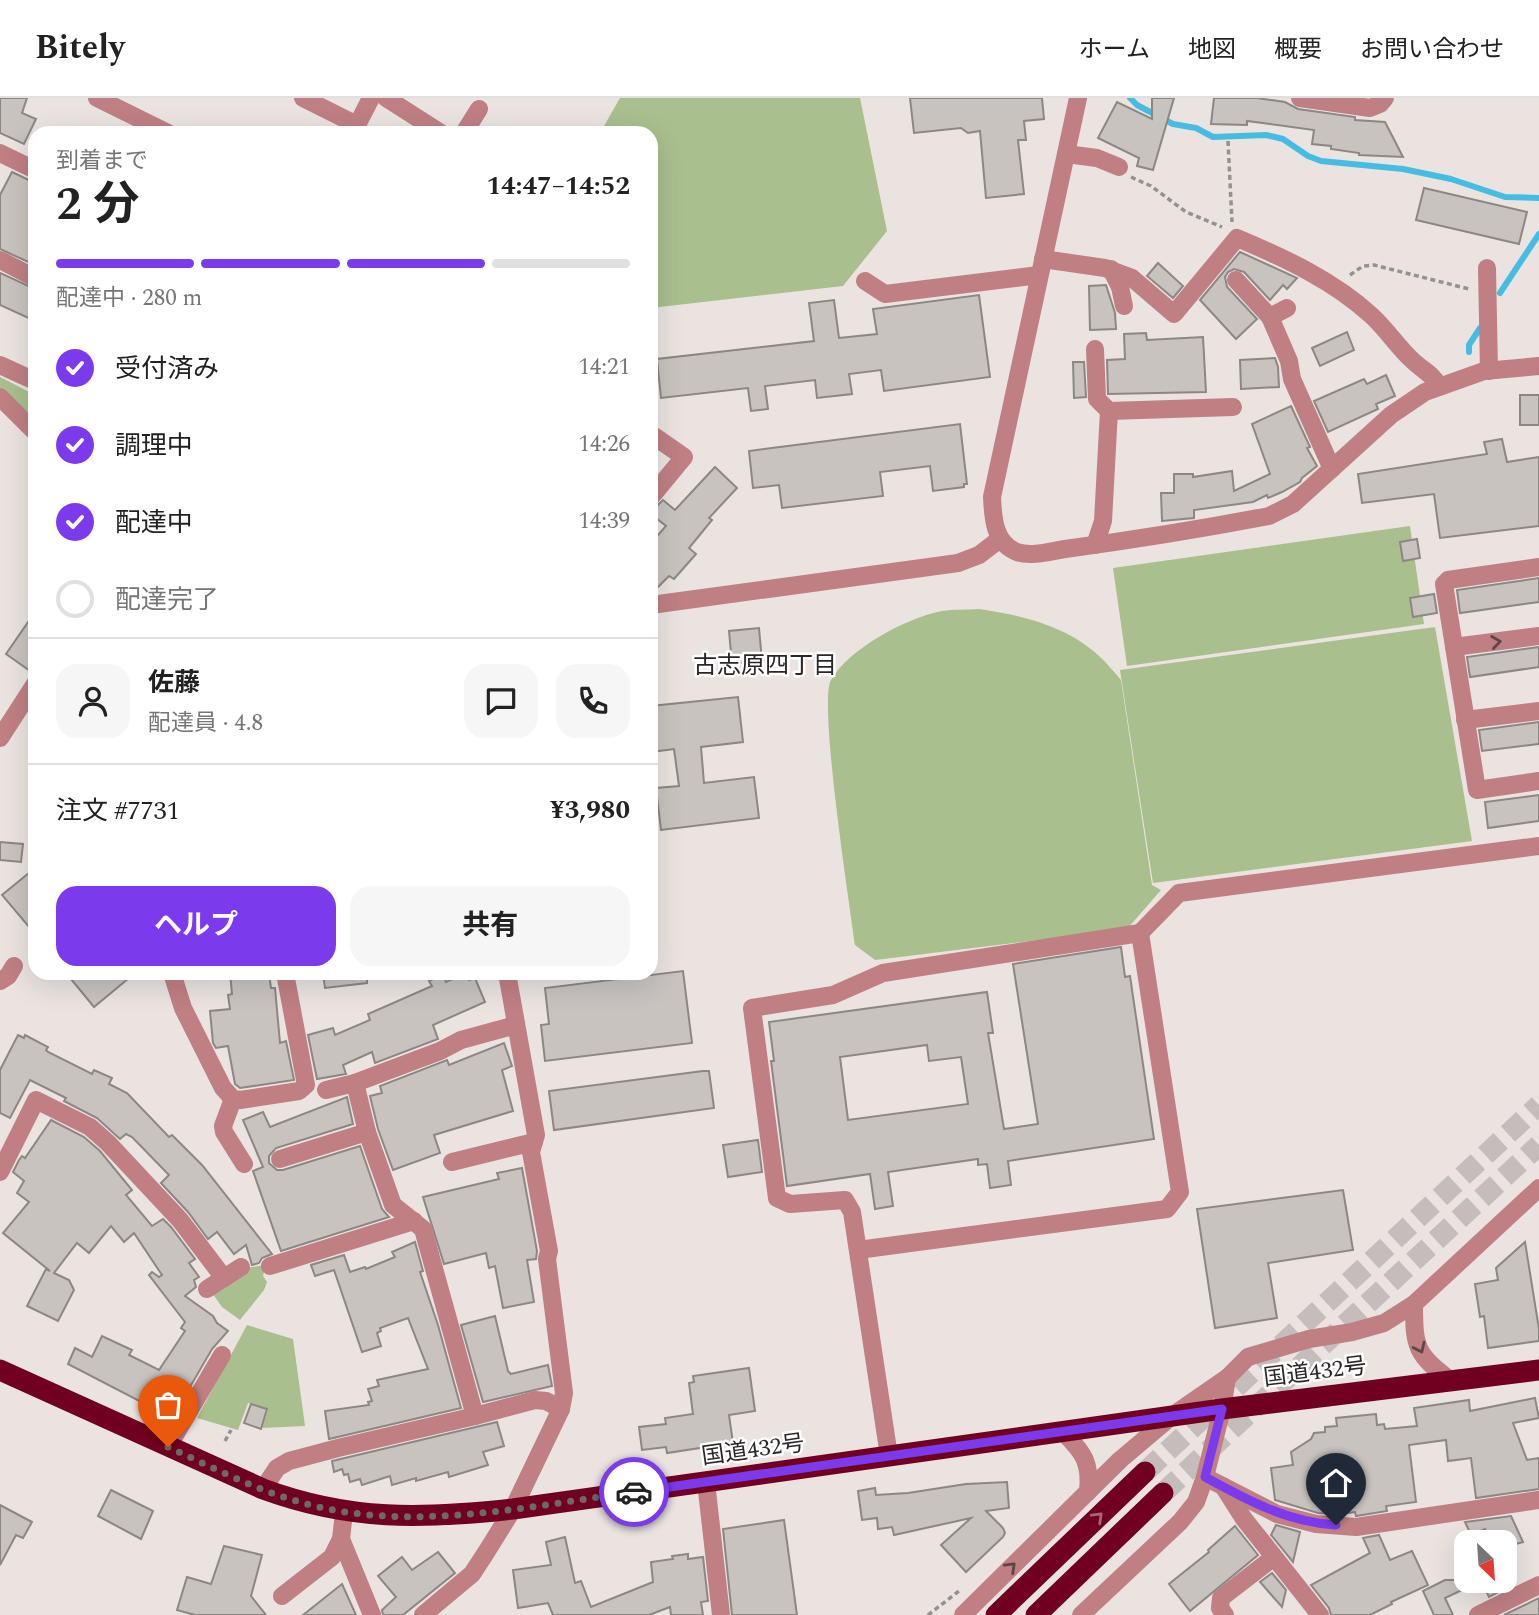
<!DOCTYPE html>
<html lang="ja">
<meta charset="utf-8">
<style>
:root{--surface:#fff;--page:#f6f6f6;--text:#222;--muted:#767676;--line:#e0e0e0;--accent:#7c3aed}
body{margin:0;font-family:Spectral,"Noto Sans JP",serif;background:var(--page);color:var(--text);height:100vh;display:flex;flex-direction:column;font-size:26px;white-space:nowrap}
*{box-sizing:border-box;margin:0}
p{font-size:23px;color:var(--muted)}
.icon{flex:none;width:38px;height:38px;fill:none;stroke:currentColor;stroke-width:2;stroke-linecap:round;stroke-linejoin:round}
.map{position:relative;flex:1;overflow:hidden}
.sheet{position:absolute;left:28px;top:28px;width:630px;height:854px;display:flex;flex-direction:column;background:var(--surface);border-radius:21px;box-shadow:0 7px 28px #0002}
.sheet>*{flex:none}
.needle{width:46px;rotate:155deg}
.tools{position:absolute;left:1454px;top:1432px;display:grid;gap:14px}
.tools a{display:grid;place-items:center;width:63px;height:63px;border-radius:14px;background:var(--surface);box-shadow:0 7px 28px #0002;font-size:35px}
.pin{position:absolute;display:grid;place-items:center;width:60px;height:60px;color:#fff;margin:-72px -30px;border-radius:50% 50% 50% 0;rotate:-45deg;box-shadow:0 0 7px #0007}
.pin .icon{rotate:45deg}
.courier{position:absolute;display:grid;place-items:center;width:70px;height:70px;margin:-35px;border:5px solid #7c3aed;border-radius:50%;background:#fff;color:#222;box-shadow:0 2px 9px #0007}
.head em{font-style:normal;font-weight:700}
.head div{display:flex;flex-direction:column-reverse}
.head{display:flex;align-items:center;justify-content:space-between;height:119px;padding:0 28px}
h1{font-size:46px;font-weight:700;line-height:52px}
.bar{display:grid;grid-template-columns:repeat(4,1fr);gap:10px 7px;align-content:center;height:84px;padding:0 28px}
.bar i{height:9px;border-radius:5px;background:var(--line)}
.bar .current{background:var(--accent)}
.bar p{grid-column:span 4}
.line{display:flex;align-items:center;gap:18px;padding:0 28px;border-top:2px solid var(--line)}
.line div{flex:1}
.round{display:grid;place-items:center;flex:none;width:74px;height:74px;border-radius:21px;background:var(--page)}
ol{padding:0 28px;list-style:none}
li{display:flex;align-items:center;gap:21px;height:77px}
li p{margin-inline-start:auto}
li .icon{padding:7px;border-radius:50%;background:var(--accent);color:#fff;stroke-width:4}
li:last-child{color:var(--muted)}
li i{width:38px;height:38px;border:4px solid var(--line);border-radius:50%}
.cta{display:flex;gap:14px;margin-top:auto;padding:14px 28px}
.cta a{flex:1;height:80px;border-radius:21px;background:var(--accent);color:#fff;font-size:28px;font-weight:700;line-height:80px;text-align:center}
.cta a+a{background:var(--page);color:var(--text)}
header{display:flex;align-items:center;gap:42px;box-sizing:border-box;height:98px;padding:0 35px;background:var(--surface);border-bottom:2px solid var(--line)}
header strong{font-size:33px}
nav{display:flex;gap:38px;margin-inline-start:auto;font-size:24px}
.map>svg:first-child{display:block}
.green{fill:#a9bf8d}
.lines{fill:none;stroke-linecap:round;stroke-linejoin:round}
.stream{stroke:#45bde2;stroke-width:6}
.building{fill:#c8c3bf;stroke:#8d8784;stroke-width:2;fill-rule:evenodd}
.highway-tunnel{stroke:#c4bdbb;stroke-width:21;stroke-dasharray:21 10;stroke-linecap:butt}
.path{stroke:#96918f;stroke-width:3.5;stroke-dasharray:5 3.5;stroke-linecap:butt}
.minor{stroke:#bf7f83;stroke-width:18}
.highway{stroke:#710020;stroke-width:21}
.oneway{stroke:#5e4647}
.oneway2{stroke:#aa6679}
.done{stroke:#6d6967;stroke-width:7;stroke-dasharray:0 12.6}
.route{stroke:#7c3aed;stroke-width:9}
.labels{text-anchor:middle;stroke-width:5;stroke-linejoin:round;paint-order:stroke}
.street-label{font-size:23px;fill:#2a2726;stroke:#fff}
.neighbourhood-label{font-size:24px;fill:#2a2726;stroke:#fff}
</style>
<header>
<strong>Bitely</strong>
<nav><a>ホーム</a><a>地図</a><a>概要</a><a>お問い合わせ</a></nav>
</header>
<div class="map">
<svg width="1539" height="1517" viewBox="0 0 1539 1517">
<rect width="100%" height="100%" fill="#eae3e0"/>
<g class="green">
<polygon points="620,0 860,0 887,133 843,188 651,210 651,35 600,35"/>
<polygon points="0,279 35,297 35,325 0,292"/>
<polygon points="1410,428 1424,526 1127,568 1113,470"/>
<path d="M979,511C1021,517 1067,528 1099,558C1107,565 1114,574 1121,582L1152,787L1161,792L1127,831L875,862L855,847C850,808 818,604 831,582C848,551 908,519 942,513C954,511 967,512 979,511Z"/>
<polygon points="1435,529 1472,743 1153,785 1120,572"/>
<polygon points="266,1167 263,1178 267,1184 264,1192 240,1222 222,1209 210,1192 246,1170"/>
<polygon points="247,1227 293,1241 305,1328 262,1330 268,1311 248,1305 238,1332 197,1320"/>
</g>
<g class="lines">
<g class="stream">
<polyline points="1130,0 1137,7 1173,26 1196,30 1213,39 1266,37 1283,41 1308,58 1321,63 1403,71 1451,81 1505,99 1539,100"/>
<polyline points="1500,195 1539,136"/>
<polyline points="1469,254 1469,247 1480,230"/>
</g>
</g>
<g class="building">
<polygon points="0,0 27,0 22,15 36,21 24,46 0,35"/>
<polygon points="910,0 1042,0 1044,21 1024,23 1026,42 1018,42 1024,96 986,100 980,33 968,35 961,30 914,35"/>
<polygon points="1152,0 1174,0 1153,72 1137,68 1139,60 1098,40 1117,4 1152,21"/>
<polygon points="1214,0 1257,0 1285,4 1298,11 1355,19 1355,22 1385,24 1403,59 1359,57 1359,55 1331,51 1331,48 1312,46 1314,32 1247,23 1247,27 1211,26"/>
<polygon points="12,74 35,85 35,167 0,151 0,97"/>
<polygon points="1424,90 1527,114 1519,146 1416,122"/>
<polygon points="1240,154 1297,180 1287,191 1283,187 1270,202 1244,174 1234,171 1228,174 1225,179 1227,189 1257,221 1236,241 1200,202"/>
<polygon points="1158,165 1183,188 1173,200 1147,178"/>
<polygon points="0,175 35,191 35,223 0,207"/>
<polygon points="1106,187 1115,215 1116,231 1090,232 1089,188"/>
<polygon points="979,197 990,279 884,293 881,272 849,276 852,296 817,300 815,282 765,288 768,311 751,313 748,290 661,300 657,261 814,243 809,205 834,202 839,240 877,236 873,211"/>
<polygon points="1347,234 1354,252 1320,268 1312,250"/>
<polygon points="1146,235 1147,242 1203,239 1206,294 1108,296 1107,262 1125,261 1124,236"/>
<polygon points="1275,260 1278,269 1279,289 1241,291 1240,262"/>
<polygon points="1073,264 1084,264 1086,299 1074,300"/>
<polygon points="1386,277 1395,298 1376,306 1378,311 1328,334 1314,303 1364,281 1367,286"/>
<rect x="1520" y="297" width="19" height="30"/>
<polygon points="1291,308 1310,349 1307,350 1317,368 1302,380 1300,384 1282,394 1268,400 1267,397 1253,404 1194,412 1194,420 1162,423 1161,395 1174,395 1174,376 1193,376 1193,379 1232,373 1234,393 1270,376 1252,326"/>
<polygon points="960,326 967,386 964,386 964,389 933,393 930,368 880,374 883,398 782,410 779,387 753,390 749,353"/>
<polygon points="1502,341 1507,364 1539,359 1539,428 1440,440 1434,396 1362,405 1358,376 1487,356 1484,344"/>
<polygon points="715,369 737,390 709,420 712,422 689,450 696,456 674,481 669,478 651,496 651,445 666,428 651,416 651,410 656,409 663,402 675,412"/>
<polygon points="1417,441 1420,460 1403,463 1400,444"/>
<polygon points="1539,480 1539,504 1460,515 1457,492"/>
<polygon points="1434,496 1437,515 1413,519 1410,500"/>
<polygon points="35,514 35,575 33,575 6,556"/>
<polygon points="759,530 762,563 732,566 729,533"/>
<polygon points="1539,549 1539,569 1470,579 1467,559"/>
<polygon points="738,599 743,644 701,649 704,685 754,679 759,720 661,732 656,690 679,688 674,651 651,654 651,608"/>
<polygon points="1539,624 1539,646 1482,653 1479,632"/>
<polygon points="1539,697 1539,723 1488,730 1485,704"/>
<polygon points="0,744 23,746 21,764 0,762"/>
<polygon points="35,770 35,836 2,797"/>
<path d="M1121,849L1125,879L1130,878L1154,1041L1008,1063L1011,1087L990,1090L987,1066L978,1067V1061L888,1074L893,1108L875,1111L870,1076L787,1088L771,963H774L769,924L987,894L993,935H988L1004,1031L1038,1026L1013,866ZM927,947L929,963L961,959L968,1006L848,1022L840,959Z"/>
<polygon points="683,873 692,945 545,963 541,927 549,926 545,890"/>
<polygon points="66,875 135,875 94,909"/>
<polygon points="230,875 269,875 271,890 275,890 280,945 286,943 294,982 240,990 235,986 228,948 216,950 213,945 210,913 230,911 228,897 232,896"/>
<polygon points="323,875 367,875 367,885 325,890"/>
<polygon points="467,875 469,882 475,880 485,904 433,927 438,941 375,965 372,954 343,967 346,976 317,981 308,937 333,930 335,937 370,922 368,916 432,888 429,883 443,876 446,884"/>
<polygon points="18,937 24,940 25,937 48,949 46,952 48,954 92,976 94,972 112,980 109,986 127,995 169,1039 172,1037 202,1067 272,1156 262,1160 259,1165 252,1167 246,1147 234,1156 217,1134 208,1141 188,1114 161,1085 169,1077 132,1039 126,1036 120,1041 97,1020 64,1003 66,1000 30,982 10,1020 0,1015 0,972"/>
<polygon points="504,945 512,968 502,972 513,1013 434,1037 440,1055 393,1072 378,1031 370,998 382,995 380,988 447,962 449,967"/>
<polygon points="703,973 709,973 714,1010 554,1032 549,993"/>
<polygon points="347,999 353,1026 276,1050 269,1058 269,1065 277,1072 283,1072 360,1048 382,1111 389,1119 281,1153 253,1073 263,1069 243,1022 263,1014 270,1029"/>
<polygon points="51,1022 84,1039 100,1053 132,1092 126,1097 152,1128 163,1121 171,1129 195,1161 189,1165 199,1179 194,1182 196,1189 185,1198 213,1218 217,1225 228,1233 212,1251 172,1320 68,1266 75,1250 92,1259 102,1238 132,1252 129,1257 159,1272 185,1233 181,1230 185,1224 149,1177 152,1174 159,1179 162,1177 134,1135 124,1144 111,1128 89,1155 77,1145 54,1175 69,1182 74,1192 58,1223 27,1208 46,1171 50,1173 3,1135 29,1104 17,1095 24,1083 13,1074 19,1062 22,1058 25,1060"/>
<polygon points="758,1042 762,1074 728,1079 723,1047"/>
<polygon points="522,1070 537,1153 536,1161 527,1162 534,1204 503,1210 495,1168 489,1170 486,1155 444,1166 423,1099 499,1081 497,1075"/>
<polygon points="1343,1092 1353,1152 1268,1165 1277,1220 1215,1230 1197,1111"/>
<polygon points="415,1144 423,1173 420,1174 438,1227 461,1310 329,1341 325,1313 369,1307 368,1304 372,1303 368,1291 379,1288 377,1282 428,1271 408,1220 380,1230 381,1233 377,1235 381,1248 362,1254 334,1172 315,1178 311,1167 344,1157 350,1174 365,1169 366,1171 395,1159 392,1154"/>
<polygon points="1525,1144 1539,1231 1539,1243 1488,1250 1484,1218 1480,1219 1475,1186 1498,1182 1496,1170"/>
<polygon points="495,1218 508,1273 511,1276 548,1267 552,1288 483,1304 461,1227"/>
<polygon points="749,1270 755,1313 729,1317 733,1345 667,1355 666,1349 642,1352 639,1329 666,1326 665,1320 693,1316 689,1285 694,1284 693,1278"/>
<polygon points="1535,1300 1539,1320 1513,1325 1527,1362 1539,1360 1539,1391 1476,1400 1471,1360 1448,1363 1446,1342 1409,1347 1416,1404 1386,1408 1387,1413 1356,1418 1355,1414 1340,1416 1318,1415 1275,1402 1271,1370 1293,1367 1291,1354 1311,1341 1314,1335 1325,1334 1325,1329 1337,1328 1336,1320 1376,1316 1377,1327 1384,1326 1385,1331 1417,1328 1414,1310 1469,1302 1470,1313"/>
<polygon points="251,1306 267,1311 261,1331 244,1325"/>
<polygon points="497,1324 504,1348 483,1354 488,1367 449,1379 448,1374 416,1383 416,1380 392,1387 390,1378 362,1387 360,1381 350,1384 348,1376 344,1377 342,1371 334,1374 332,1363"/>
<polygon points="1007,1384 1009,1410 986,1413 1003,1430 1005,1435 1003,1439 966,1474 941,1447 971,1420 894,1437 892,1429 878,1431 877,1420 862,1422 858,1393 875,1390 876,1397 908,1395 966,1386"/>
<polygon points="111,1392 153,1413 141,1441 98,1418"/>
<polygon points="0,1407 32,1424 23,1440 16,1437 0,1467"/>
<polygon points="1511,1418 1523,1444 1505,1449 1505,1444 1490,1444 1485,1431 1471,1437 1465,1424"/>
<polygon points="784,1422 797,1517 732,1517 723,1431"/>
<polygon points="1276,1427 1300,1434 1293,1464 1271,1437"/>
<polygon points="1235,1428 1258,1457 1190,1513 1169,1486 1209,1454 1208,1452"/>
<polygon points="1379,1437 1390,1462 1412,1453 1428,1487 1391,1504 1392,1506 1370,1517 1331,1517 1329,1510 1311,1487 1370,1455 1363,1440"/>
<polygon points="565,1439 575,1485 581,1483 591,1509 653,1484 651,1464 673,1461 672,1458 688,1456 688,1461 703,1459 708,1503 701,1504 703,1517 671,1517 670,1509 649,1517 553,1517 548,1505 518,1510 513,1472 551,1467 546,1444"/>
<polygon points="224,1448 262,1457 251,1498 266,1517 195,1517 177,1512 187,1479 211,1486"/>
<polygon points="438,1454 455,1475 403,1517 383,1517 382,1512 396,1499 378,1478 402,1459 412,1472"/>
<polygon points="1272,1475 1286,1492 1282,1509 1260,1484"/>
<polygon points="1445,1482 1507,1482 1510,1488 1489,1499 1481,1483 1445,1500 1453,1517 1434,1517 1423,1493"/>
<polygon points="342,1486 356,1517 303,1517"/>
<polygon points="1539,1500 1539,1517 1504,1517"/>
</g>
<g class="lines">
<g class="highway-tunnel">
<polyline points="1145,1374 1539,1007"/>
<polyline points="1163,1395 1539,1047"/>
</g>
<g class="path">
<polyline points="1228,43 1232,124"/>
<polyline points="1131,79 1151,88 1186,114 1222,129"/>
<polyline points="1350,177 1363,168 1374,167 1469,191"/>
<polyline points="225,1343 231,1332"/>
<polyline points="928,1517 959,1493"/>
</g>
<g class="minor">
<polyline points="97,0 168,35"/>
<polyline points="303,0 357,27"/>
<polyline points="386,0 441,35"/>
<path d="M1078,0L992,399C993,420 994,445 1017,454C1031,459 1051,453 1065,451C1133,442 1201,431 1269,418L1293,406L1391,317L1425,294L1484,273L1539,268"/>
<polyline points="1300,0 1370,10 1380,6 1385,0"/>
<polyline points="353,35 371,0"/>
<polyline points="464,35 479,11"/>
<polyline points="0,55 35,72"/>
<polyline points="1066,56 1097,60 1119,69"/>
<path d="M1043,161L1105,170L1132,180L1174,216L1237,140C1285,160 1334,183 1372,218C1387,232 1398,249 1412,262C1422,272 1432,275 1439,288"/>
<polyline points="0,162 35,180"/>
<polyline points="1487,170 1489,273"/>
<polyline points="1111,171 1120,189 1124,208"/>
<polyline points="1236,182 1270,219 1289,263 1292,281 1332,371"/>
<polyline points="865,183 885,196 1039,177"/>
<polyline points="1270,219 1287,210"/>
<polyline points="1095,251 1097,301 1109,313"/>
<polyline points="0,267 35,283"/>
<polyline points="0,299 35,334"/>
<polyline points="651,336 684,359 651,399"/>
<polyline points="1095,447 1103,423 1109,313 1233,309"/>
<polyline points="1539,469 1448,482 1444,486 1477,692 1539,683"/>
<polyline points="651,507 958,465 979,457 1000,441"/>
<polyline points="1454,549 1539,538"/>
<polyline points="1465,622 1539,613"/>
<polyline points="0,640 35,586"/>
<polyline points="172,875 183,910 223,990 233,1001 240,1002 299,993 306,987 285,875"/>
<polyline points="0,883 8,878 14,868"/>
<polyline points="326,992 355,985"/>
<polyline points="233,1001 223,1028 224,1034 244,1066"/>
<polyline points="280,1061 367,1034"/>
<polyline points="452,1064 534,1044"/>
<polyline points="0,1074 36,1002 90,1029 108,1045 180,1122 224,1180"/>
<polyline points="858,1152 1167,1111 1180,1094 1140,835"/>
<polyline points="270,1168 414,1123"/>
<polyline points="207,1191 241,1169"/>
<path d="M1414,1206C1414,1250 1416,1256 1451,1283"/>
<polyline points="475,1318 423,1131 393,1107 367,1034 355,985 440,953 461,942 516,927"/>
<path d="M1064,1335C1084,1355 1091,1365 1088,1394"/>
<polyline points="168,1349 222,1257"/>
<polyline points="889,1358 852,1114 845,1102 790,1106 777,1100 752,910 833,897 883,875 1140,835 1179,795 1539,748"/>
<polyline points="1205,1379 1277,1416 1316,1426 1356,1429 1539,1402"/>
<polyline points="706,1384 721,1517"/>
<polyline points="1223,1388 1244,1421 1320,1517"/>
<polyline points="263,1391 277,1370 289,1363 338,1350 475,1318 535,1302 546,1303 561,1311"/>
<polyline points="344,1414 341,1441 372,1517"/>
<polyline points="282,1498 332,1459 341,1441"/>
<polyline points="423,1517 472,1476 487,1453 513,1411 561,1311 564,1295 547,1161 549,1153 531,1054 536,1037 507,875"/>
<polyline points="963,1517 1120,1362 1172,1318 1227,1280"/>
<polyline points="1081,1517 1180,1424 1196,1404 1205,1379 1222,1311 1227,1280 1248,1259 1309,1241 1352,1234 1384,1225 1414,1206 1539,1090"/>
<polyline points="1225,1517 1220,1510 1221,1500 1274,1459"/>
<polyline points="1478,1517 1539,1487"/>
</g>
<g class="highway">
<path d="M0,1272L263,1391C350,1423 422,1421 513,1411L1222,1311L1539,1272"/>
<polyline points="996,1517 1145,1374"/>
<polyline points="1036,1517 1163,1395"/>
</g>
</g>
<defs><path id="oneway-chevron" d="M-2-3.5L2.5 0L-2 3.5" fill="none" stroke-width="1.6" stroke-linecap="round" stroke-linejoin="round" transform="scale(1.75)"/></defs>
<g class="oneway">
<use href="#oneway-chevron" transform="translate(1496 544) rotate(-8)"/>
<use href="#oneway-chevron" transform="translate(1420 1250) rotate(65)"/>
<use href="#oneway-chevron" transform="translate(1011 1469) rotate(-44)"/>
</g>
<use class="oneway2" href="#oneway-chevron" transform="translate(1098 1419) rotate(-44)"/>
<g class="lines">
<path class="done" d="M168,1349C210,1368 252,1390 296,1403C405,1436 524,1409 634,1394"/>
<path class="route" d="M634,1394L1222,1311L1205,1379C1247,1402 1287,1424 1336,1427"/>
</g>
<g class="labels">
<g class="street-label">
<text transform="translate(1315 1273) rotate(-7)" y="8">国道432号</text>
<text transform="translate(753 1351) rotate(-8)" y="8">国道432号</text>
</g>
<g class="neighbourhood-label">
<text x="765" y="575">古志原四丁目</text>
</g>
</g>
</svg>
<div class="tools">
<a><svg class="needle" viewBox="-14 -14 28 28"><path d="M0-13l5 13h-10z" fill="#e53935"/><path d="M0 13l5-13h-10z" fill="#767676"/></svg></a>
</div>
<div class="pin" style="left:168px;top:1349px;background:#ea580c"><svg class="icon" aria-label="bag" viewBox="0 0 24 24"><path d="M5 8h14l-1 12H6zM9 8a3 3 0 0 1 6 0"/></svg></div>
<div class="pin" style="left:1336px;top:1427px;background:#1f2937"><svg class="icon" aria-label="home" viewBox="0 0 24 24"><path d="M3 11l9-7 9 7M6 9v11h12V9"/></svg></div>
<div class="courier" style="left:634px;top:1394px"><svg class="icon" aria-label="car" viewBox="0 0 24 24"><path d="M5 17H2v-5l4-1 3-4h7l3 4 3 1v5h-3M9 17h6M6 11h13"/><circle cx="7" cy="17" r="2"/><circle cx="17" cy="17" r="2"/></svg></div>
<section class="sheet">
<div class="head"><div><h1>2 分</h1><p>到着まで</p></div><em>14:47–14:52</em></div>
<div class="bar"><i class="current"></i><i class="current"></i><i class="current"></i><i></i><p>配達中 · 280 m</p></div>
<ol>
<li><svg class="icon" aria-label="check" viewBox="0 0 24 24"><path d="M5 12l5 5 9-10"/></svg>受付済み<p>14:21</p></li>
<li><svg class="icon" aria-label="check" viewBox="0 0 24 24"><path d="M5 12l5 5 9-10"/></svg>調理中<p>14:26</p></li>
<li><svg class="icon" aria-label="check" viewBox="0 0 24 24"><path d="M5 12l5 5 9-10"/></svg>配達中<p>14:39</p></li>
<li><i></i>配達完了</li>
</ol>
<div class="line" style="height:126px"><a class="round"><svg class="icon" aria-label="person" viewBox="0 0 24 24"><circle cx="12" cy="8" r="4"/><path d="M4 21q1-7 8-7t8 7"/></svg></a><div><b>佐藤</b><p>配達員 · 4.8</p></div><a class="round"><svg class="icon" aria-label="chat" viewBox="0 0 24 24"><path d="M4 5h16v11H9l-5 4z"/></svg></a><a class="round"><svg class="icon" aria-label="phone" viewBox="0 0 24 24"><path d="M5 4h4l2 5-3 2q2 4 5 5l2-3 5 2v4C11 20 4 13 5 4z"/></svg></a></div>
<div class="line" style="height:91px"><div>注文 #7731</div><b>¥3,980</b></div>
<div class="cta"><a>ヘルプ</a><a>共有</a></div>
</section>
</div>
